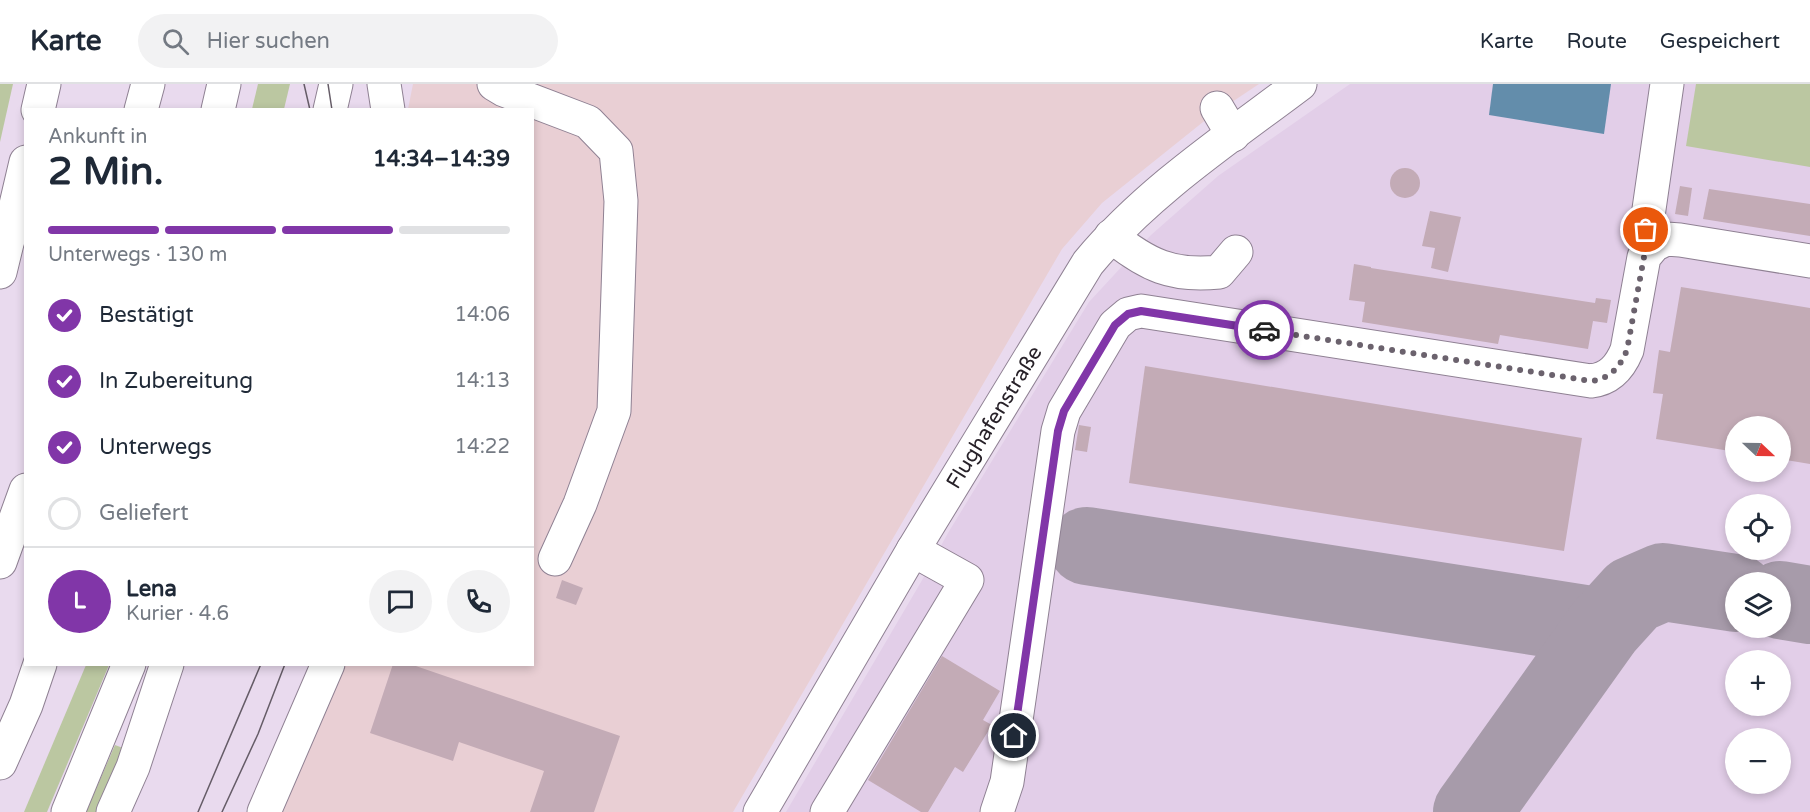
<!DOCTYPE html>
<html lang="de">
<meta charset="utf-8">
<style>
:root{--surface:#fff;--page:#f2f2f3;--text:#1f2937;--muted:#747a83;--line:#e0e1e3;--accent:#8136a8}
body{margin:0;font-family:"Varela Round",sans-serif;background:var(--page);color:var(--text);height:100vh;display:flex;flex-direction:column;font-size:22px;white-space:nowrap}
*{box-sizing:border-box;margin:0}
p{font-size:20px;color:var(--muted)}
.icon{flex:none;width:33px;height:33px;fill:none;stroke:currentColor;stroke-width:2;stroke-linecap:round;stroke-linejoin:round}
.map{position:relative;flex:1;overflow:hidden}
.drawer{position:absolute;left:24px;top:24px;width:510px;height:558px;display:flex;flex-direction:column;background:var(--surface);border-radius:0px;box-shadow:0 3px 9px #0003}
.drawer>*{flex:none}
.needle{width:39px;rotate:112deg}
.fabs{position:absolute;left:1725px;top:332px;display:grid;gap:12px}
.fabs a{display:grid;place-items:center;width:66px;height:66px;border-radius:50%;background:var(--surface);box-shadow:0 3px 9px #0003;font-size:30px}
.pin{position:absolute;display:grid;place-items:center;width:51px;height:51px;color:#fff;margin:-26px;border:3px solid #fff;border-radius:50%;box-shadow:0 2px 6px #0007}
.courier{position:absolute;display:grid;place-items:center;width:60px;height:60px;margin:-30px;border:4px solid #8136a8;border-radius:50%;background:#fff;color:#222;box-shadow:0 2px 8px #0007}
.head em{font-style:normal;font-weight:700}
.head div{display:flex;flex-direction:column-reverse}
.head{display:flex;align-items:center;justify-content:space-between;height:102px;padding:0 24px}
h1{font-size:39px;font-weight:700;line-height:45px}
.bar{display:grid;grid-template-columns:repeat(4,1fr);gap:9px 6px;align-content:center;height:72px;padding:0 24px}
.bar i{height:8px;border-radius:4px;background:var(--line)}
.bar .active{background:var(--accent)}
.bar p{grid-column:span 4}
.line{display:flex;align-items:center;gap:15px;padding:0 24px;border-top:2px solid var(--line)}
.line div{flex:1}
.round{display:grid;place-items:center;flex:none;width:63px;height:63px;border-radius:32px;background:var(--page)}
ol{padding:0 24px;list-style:none}
li{display:flex;align-items:center;gap:18px;height:66px}
li p{margin-inline-start:auto}
li .icon{padding:6px;border-radius:50%;background:var(--accent);color:#fff;stroke-width:4}
li:last-child{color:var(--muted)}
li i{width:33px;height:33px;border:3px solid var(--line);border-radius:50%}
header{display:flex;align-items:center;gap:36px;box-sizing:border-box;height:84px;padding:0 30px;background:var(--surface);border-bottom:2px solid var(--line)}
header strong{font-size:28px}
nav{display:flex;gap:33px;margin-inline-start:auto;font-size:21px}
.search{width:420px;height:54px;background:var(--page);display:flex;align-items:center;gap:15px;box-sizing:border-box;padding:0 21px;border-radius:33px;color:var(--muted);font-size:22px}
.map>svg:first-child{display:block}
.commercial{fill:#e9cfd4}
.built{fill:#e2cee8;fill-rule:evenodd}
.green{fill:#bbc7a1}
.water{fill:#638dab}
.lines{fill:none;stroke-linecap:round;stroke-linejoin:round}
.taxiway{stroke:#a79baa;stroke-width:78}
.building{fill:#c3abb6}
.minor-casing{stroke:#8f8193;stroke-width:35}
.major-casing{stroke:#8f8193;stroke-width:35}
.highway-casing{stroke:#8f8193;stroke-width:35}
.minor{stroke:#fff;stroke-width:33}
.major{stroke:#fff;stroke-width:33}
.highway{stroke:#fff;stroke-width:33}
.tram{stroke:#655c67;stroke-width:1.5}
.done{stroke:#6b626d;stroke-width:6;stroke-dasharray:0 10.8}
.route{stroke:#8136a8;stroke-width:8}
.labels{text-anchor:middle;stroke-width:6;stroke-linejoin:round;paint-order:stroke}
.street-label{font-size:21px;fill:#272128;stroke:#fff}
</style>
<header>
<strong>Karte</strong>
<div class="search"><svg class="icon" aria-label="search" viewBox="0 0 24 24"><circle cx="10" cy="10" r="6"/><path d="M15 15l6 6"/></svg>Hier suchen</div>
<nav><a>Karte</a><a>Route</a><a>Gespeichert</a></nav>
</header>
<div class="map">
<svg width="1810" height="728" viewBox="0 0 1810 728">
<rect width="100%" height="100%" fill="#e9daee"/>
<polygon class="commercial" points="413,0 1259,0 1208,34 1102,119 1062,165 733,728 277,728 341,581 532,580 532,26 408,25"/>
<path class="built" d="M1350,0H1810V728H786L921,498L948,449L1089,218L1151,151L1218,92ZM1736,342H1780V387H1736ZM1736,420H1780V465H1736ZM1736,498H1780V543H1736ZM1736,576H1780V621H1736ZM1736,654H1780V699H1736Z"/>
<g class="green">
<polygon points="0,0 13,0 0,58"/>
<polygon points="258,0 290,0 284,25 252,25"/>
<polygon points="1696,0 1810,0 1810,83 1686,62"/>
<polygon points="86,581 109,581 47,728 24,728"/>
<polygon points="115,661 123,664 96,728 86,728"/>
</g>
<polygon class="water" points="1493,0 1611,0 1604,50 1489,31"/>
<g class="lines">
<g class="taxiway">
<polyline points="1087,462 1604,543"/>
<polyline points="1780,516 1810,521"/>
<polyline points="1472,728 1604,543 1633,511 1663,498 1736,509"/>
</g>
</g>
<g class="building">
<circle cx="1405" cy="99" r="15"/>
<polygon points="1680,102 1692,104 1688,132 1675,130"/>
<polygon points="1709,105 1810,120 1810,152 1703,135"/>
<polygon points="1430,127 1461,133 1448,188 1431,184 1435,164 1422,162"/>
<polygon points="1354,180 1371,183 1371,184 1595,219 1596,214 1611,216 1607,239 1593,237 1588,265 1500,251 1498,260 1362,238 1365,218 1349,216"/>
<polygon points="1681,203 1810,224 1810,380 1780,375 1780,342 1736,342 1736,368 1656,355 1663,310 1653,309 1659,266 1670,268"/>
<polygon points="1145,282 1582,354 1564,467 1129,399"/>
<polygon points="1079,341 1091,343 1087,368 1075,366"/>
<polygon points="562,496 583,504 576,521 556,514"/>
<polygon points="942,572 1000,607 983,636 992,641 963,688 955,683 928,728 921,728 868,696"/>
<polygon points="393,580 410,580 620,652 594,728 530,728 544,687 459,658 453,677 370,649"/>
</g>
<g class="lines">
<g class="minor-casing">
<g id="minor">
<polyline points="384,0 388,26"/>
<polyline points="494,0 504,6 588,38 616,67 621,117 614,327 580,420 555,475"/>
<polyline points="1217,24 1233,51"/>
<path d="M1111,152C1147,181 1172,193 1219,188L1236,168"/>
<polyline points="1654,161 1646,146 1667,0"/>
<polyline points="264,728 328,580"/>
<path id="s1" d="M760,728L913,466L1088,179C1147,108 1227,55 1300,0"/>
<polyline points="827,728 967,496 913,466"/>
<path d="M997,728L1007,698L1058,347L1064,327L1115,241L1128,230L1141,227L1591,297C1610,295 1620,283 1627,266L1644,173L1654,161L1666,155L1680,156L1810,177"/>
</g>
</g>
<g class="major-casing">
<g id="major">
<polyline points="38,26 44,0"/>
<polyline points="330,26 336,0"/>
<polyline points="0,173 8,155 26,78"/>
<polyline points="113,728 133,683 167,580"/>
</g>
</g>
<g class="highway-casing">
<g id="highway">
<polyline points="141,26 148,0"/>
<polyline points="218,26 224,0"/>
<polyline points="0,188 8,155"/>
<polyline points="0,478 26,406"/>
<polyline points="0,679 26,621 40,580"/>
<polyline points="68,728 129,580"/>
</g>
</g>
<use href="#minor" class="minor"/>
<use href="#major" class="major"/>
<use href="#highway" class="highway"/>
<g class="tram">
<polyline points="304,0 310,26"/>
<polyline points="328,0 332,26"/>
<polyline points="198,728 261,580"/>
<polyline points="222,728 258,650 285,580"/>
</g>
</g>
<g class="lines">
<path class="done" d="M1264,246L1591,297C1610,295 1620,283 1627,266L1644,173L1654,161L1646,146"/>
<polyline class="route" points="1014,652 1058,347 1064,327 1115,241 1128,230 1141,227 1264,246"/>
</g>
<g class="labels">
<g class="street-label">
<text dy="7" stroke="none"><textPath href="#s1" startOffset="459">Flughafenstraße</textPath></text>
</g>
</g>
</svg>
<div class="fabs">
<a><svg class="needle" viewBox="-14 -14 28 28"><path d="M0-13l5 13h-10z" fill="#e53935"/><path d="M0 13l5-13h-10z" fill="#747a83"/></svg></a>
<a><svg class="icon" aria-label="locate" viewBox="0 0 24 24"><circle cx="12" cy="12" r="6"/><path d="M12 2v4M12 18v4M2 12h4M18 12h4"/></svg></a>
<a><svg class="icon" aria-label="layers" viewBox="0 0 24 24"><path d="M12 4l9 5-9 5-9-5zM3 14l9 5 9-5"/></svg></a>
<a>+</a>
<a>−</a>
</div>
<div class="pin" style="left:1646px;top:146px;background:#ea580c"><svg class="icon" aria-label="bag" viewBox="0 0 24 24"><path d="M5 8h14l-1 12H6zM9 8a3 3 0 0 1 6 0"/></svg></div>
<div class="pin" style="left:1014px;top:652px;background:#1f2937"><svg class="icon" aria-label="home" viewBox="0 0 24 24"><path d="M3 11l9-7 9 7M6 9v11h12V9"/></svg></div>
<div class="courier" style="left:1264px;top:246px"><svg class="icon" aria-label="car" viewBox="0 0 24 24"><path d="M5 17H2v-5l4-1 3-4h7l3 4 3 1v5h-3M9 17h6M6 11h13"/><circle cx="7" cy="17" r="2"/><circle cx="17" cy="17" r="2"/></svg></div>
<section class="drawer">
<div class="head"><div><h1>2 Min.</h1><p>Ankunft in</p></div><em>14:34–14:39</em></div>
<div class="bar"><i class="active"></i><i class="active"></i><i class="active"></i><i></i><p>Unterwegs · 130 m</p></div>
<ol>
<li><svg class="icon" aria-label="check" viewBox="0 0 24 24"><path d="M5 12l5 5 9-10"/></svg>Bestätigt<p>14:06</p></li>
<li><svg class="icon" aria-label="check" viewBox="0 0 24 24"><path d="M5 12l5 5 9-10"/></svg>In Zubereitung<p>14:13</p></li>
<li><svg class="icon" aria-label="check" viewBox="0 0 24 24"><path d="M5 12l5 5 9-10"/></svg>Unterwegs<p>14:22</p></li>
<li><i></i>Geliefert</li>
</ol>
<div class="line" style="height:108px"><b class="round" style="background:var(--accent);color:#fff">L</b><div><b>Lena</b><p>Kurier · 4.6</p></div><a class="round"><svg class="icon" aria-label="chat" viewBox="0 0 24 24"><path d="M4 5h16v11H9l-5 4z"/></svg></a><a class="round"><svg class="icon" aria-label="phone" viewBox="0 0 24 24"><path d="M5 4h4l2 5-3 2q2 4 5 5l2-3 5 2v4C11 20 4 13 5 4z"/></svg></a></div>
</section>
</div>
